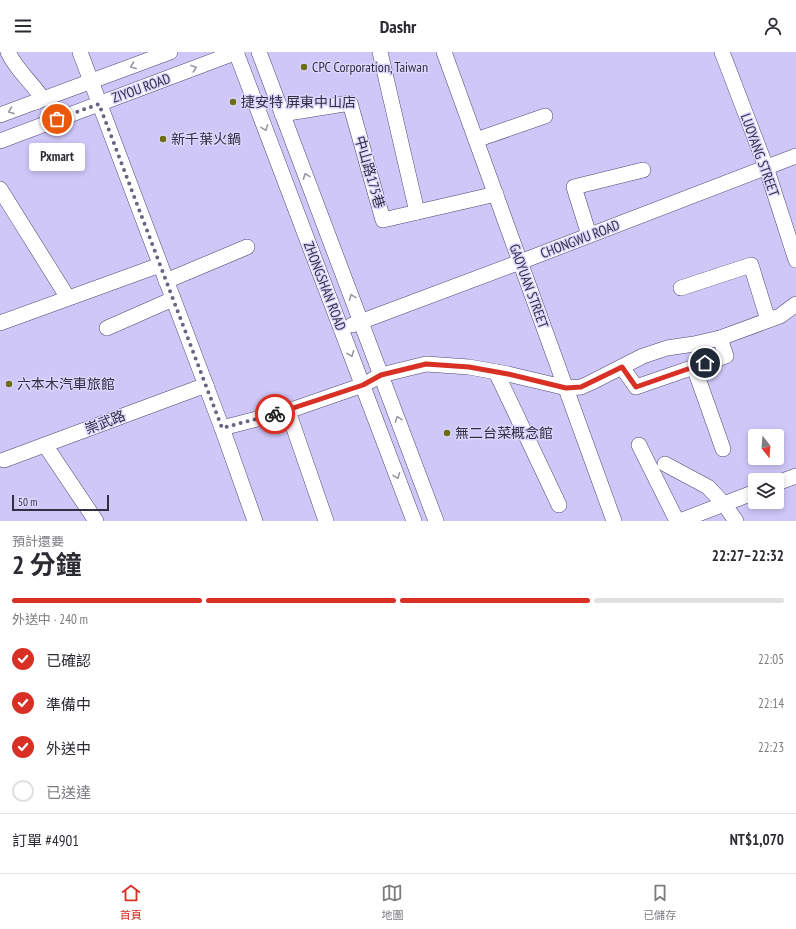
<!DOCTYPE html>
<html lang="zh-TW">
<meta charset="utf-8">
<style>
:root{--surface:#fff;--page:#f2f2f3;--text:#2b2b33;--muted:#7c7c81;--line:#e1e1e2;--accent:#d93025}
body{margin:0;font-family:"PT Sans Narrow","Noto Sans TC",sans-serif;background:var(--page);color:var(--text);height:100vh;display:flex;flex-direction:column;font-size:15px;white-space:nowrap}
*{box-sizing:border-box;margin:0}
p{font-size:13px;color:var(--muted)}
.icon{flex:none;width:22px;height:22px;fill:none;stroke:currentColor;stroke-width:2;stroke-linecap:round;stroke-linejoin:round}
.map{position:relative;height:469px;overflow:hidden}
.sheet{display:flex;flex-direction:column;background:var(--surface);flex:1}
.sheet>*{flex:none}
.needle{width:26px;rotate:163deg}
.tools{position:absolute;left:748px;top:377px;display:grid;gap:8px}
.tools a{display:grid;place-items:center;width:36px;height:36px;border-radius:4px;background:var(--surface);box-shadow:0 2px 6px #0003;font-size:20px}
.scale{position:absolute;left:12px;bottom:10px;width:97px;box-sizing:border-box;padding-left:4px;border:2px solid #322f42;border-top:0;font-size:11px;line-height:14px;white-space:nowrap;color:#322f42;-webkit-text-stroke:3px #dbd6fd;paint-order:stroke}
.pin{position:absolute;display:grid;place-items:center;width:34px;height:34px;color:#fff;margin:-17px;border:2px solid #fff;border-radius:50%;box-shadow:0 1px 4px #0007}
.courier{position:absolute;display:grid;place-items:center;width:40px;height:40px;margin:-20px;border:3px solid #d93025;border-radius:50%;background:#fff;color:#222;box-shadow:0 1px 5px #0007}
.bubble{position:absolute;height:28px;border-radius:4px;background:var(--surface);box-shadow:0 2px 6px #0003;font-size:13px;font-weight:700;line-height:28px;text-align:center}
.summary em{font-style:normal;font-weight:700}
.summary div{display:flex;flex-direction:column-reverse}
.summary{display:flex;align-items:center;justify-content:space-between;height:68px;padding:0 12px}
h1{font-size:26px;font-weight:700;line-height:30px}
.bar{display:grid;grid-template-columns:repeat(4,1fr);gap:6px 4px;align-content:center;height:48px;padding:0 12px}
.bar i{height:5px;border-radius:3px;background:var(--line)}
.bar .on{background:var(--accent)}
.bar p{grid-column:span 4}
.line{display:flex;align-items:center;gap:10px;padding:0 12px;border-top:1px solid var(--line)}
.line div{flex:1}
ol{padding:0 12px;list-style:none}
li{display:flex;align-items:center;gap:12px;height:44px}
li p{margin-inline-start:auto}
li .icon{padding:4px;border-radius:50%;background:var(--accent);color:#fff;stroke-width:4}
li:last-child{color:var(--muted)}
li i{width:22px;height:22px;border:2px solid var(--line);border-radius:50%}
header{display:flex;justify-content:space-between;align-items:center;height:52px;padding:0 12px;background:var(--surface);font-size:18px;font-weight:700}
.tabs{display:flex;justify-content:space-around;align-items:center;height:56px;border-top:1px solid var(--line);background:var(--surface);font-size:11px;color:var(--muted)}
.tabs a{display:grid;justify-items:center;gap:2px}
.tabs .on{color:var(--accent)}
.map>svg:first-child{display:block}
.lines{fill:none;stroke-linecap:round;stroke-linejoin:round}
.minor-casing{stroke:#4e4870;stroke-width:16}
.minor{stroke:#fff;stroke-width:15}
.oneway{stroke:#9897a0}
.done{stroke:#696482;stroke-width:4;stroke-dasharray:0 7.2}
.route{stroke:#d93025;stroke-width:5}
.poi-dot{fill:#6c6e11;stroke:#dbd6fd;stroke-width:1.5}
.labels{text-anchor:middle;stroke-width:3;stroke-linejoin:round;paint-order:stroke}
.poi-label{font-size:14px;fill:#322f42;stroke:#dbd6fd;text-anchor:start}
.street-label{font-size:14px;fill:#322f42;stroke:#dbd6fd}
</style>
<header><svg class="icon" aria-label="menu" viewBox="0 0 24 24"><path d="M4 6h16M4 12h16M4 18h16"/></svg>Dashr<svg class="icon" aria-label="person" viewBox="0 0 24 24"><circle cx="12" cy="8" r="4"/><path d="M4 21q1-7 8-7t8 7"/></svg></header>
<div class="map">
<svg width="796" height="469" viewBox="0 0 796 469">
<rect width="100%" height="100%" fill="#cec7f8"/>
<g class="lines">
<g class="minor-casing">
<g id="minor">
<path d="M8,0C17,19 31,29 42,46L36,50"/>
<polyline points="80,0 222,376 255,469"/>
<polyline points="236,0 414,469"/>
<polyline points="259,0 436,469"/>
<polyline points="380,0 417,160"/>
<polyline points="444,0 614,469"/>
<polyline points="722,0 766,115 796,208"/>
<polyline points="282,62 350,51 383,168 496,142"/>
<polyline points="0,63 170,0"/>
<polyline points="476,88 545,64"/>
<polyline points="0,89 237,0"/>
<polyline points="0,137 68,246"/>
<polyline points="589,183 574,135 643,118"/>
<polyline points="166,229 247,195"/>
<polyline points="681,236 751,213 768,268"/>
<polyline points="0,271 160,213"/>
<polyline points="352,273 520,210 796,104"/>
<polyline points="107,276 173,247"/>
<polyline points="622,315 636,335 726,304 720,286"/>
<polyline points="694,315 723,397"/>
<polyline points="496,320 559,453"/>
<polyline points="288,359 326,469"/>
<polyline points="222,376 288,359 363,333 381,323 426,312 469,315 508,322 567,336 581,335 592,330 643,304 667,296 694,292 720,286 780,264 796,252"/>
<polyline points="45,393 96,469"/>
<polyline points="639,393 677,469"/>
<polyline points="4,408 206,333"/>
<polyline points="665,412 708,435 724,452 736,469"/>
<polyline points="777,431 796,424"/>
<polyline points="680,469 755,440"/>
</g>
</g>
<use href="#minor" class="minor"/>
</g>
<defs><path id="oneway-chevron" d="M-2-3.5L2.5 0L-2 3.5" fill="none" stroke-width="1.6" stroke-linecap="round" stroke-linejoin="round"/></defs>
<g class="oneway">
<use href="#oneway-chevron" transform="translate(133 14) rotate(159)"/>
<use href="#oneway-chevron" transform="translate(194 16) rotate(-20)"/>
<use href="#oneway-chevron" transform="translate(11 59) rotate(159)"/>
<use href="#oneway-chevron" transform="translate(265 76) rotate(69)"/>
<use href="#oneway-chevron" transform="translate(306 124) rotate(-111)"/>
<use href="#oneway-chevron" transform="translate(352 245) rotate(-111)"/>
<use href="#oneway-chevron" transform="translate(351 302) rotate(69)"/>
<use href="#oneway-chevron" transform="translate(398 367) rotate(-111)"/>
<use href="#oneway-chevron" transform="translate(397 424) rotate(69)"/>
</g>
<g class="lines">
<polyline class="done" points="57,67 99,52 222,376 275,362"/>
<polyline class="route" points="275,362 363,333 381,323 426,312 469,315 508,322 566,336 581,335 622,315 636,335 705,311"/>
</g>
<g class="poi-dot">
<circle cx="304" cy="15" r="4"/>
<circle cx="233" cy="50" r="4"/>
<circle cx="163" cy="87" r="4"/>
<circle cx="9" cy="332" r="4"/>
<circle cx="447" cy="381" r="4"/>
</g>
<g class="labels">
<g class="poi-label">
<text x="312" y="20">CPC Corporation, Taiwan</text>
<text x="241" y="55">捷安特 屏東中山店</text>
<text x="171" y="92">新千葉火鍋</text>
<text x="17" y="337">六本木汽車旅館</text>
<text x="455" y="386">無二台菜概念館</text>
</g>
<g class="street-label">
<text transform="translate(141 36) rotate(-20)" y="5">ZIYOU ROAD</text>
<text transform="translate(760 103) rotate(70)" y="5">LUOYANG STREET</text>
<text transform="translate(370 120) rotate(74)" y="5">中山路175巷</text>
<text transform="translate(580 187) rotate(-21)" y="5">CHONGWU ROAD</text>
<text transform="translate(325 234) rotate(69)" y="5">ZHONGSHAN ROAD</text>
<text transform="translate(529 234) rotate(70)" y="5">GAOYUAN STREET</text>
<text transform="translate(105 370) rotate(-21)" y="5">崇武路</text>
</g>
</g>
</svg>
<div class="tools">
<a><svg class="needle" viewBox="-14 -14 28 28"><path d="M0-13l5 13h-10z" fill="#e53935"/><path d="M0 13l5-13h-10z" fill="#7c7c81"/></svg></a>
<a><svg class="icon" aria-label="layers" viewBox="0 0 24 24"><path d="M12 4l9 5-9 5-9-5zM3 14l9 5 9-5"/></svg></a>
</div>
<div class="scale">50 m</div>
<div class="pin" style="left:57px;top:67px;background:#ea580c"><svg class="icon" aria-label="bag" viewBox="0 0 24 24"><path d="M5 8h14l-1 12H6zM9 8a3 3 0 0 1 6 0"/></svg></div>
<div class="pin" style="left:705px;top:311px;background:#1f2937"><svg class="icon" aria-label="home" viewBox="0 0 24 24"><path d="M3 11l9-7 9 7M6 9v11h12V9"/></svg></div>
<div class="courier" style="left:275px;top:362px"><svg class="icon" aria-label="bike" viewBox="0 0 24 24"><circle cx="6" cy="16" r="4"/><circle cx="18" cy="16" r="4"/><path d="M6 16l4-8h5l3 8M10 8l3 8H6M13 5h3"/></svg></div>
<div class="bubble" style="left:29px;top:91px;width:56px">Pxmart</div>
</div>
<section class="sheet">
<div class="summary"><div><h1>2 分鐘</h1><p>預計還要</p></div><em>22:27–22:32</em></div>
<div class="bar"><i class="on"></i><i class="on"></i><i class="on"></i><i></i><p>外送中 · 240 m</p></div>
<ol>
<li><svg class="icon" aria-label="check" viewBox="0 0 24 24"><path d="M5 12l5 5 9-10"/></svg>已確認<p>22:05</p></li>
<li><svg class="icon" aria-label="check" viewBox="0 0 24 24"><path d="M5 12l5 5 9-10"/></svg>準備中<p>22:14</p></li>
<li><svg class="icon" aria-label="check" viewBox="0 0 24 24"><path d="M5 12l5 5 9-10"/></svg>外送中<p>22:23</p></li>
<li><i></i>已送達</li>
</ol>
<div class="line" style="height:52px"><div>訂單 #4901</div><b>NT$1,070</b></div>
</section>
<nav class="tabs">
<a class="on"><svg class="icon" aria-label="home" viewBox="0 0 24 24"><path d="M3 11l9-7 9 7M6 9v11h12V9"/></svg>首頁</a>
<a><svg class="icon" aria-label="map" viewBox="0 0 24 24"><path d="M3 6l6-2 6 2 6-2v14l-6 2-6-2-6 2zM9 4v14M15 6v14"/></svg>地圖</a>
<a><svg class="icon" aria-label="saved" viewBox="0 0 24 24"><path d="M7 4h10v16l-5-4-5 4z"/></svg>已儲存</a>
</nav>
